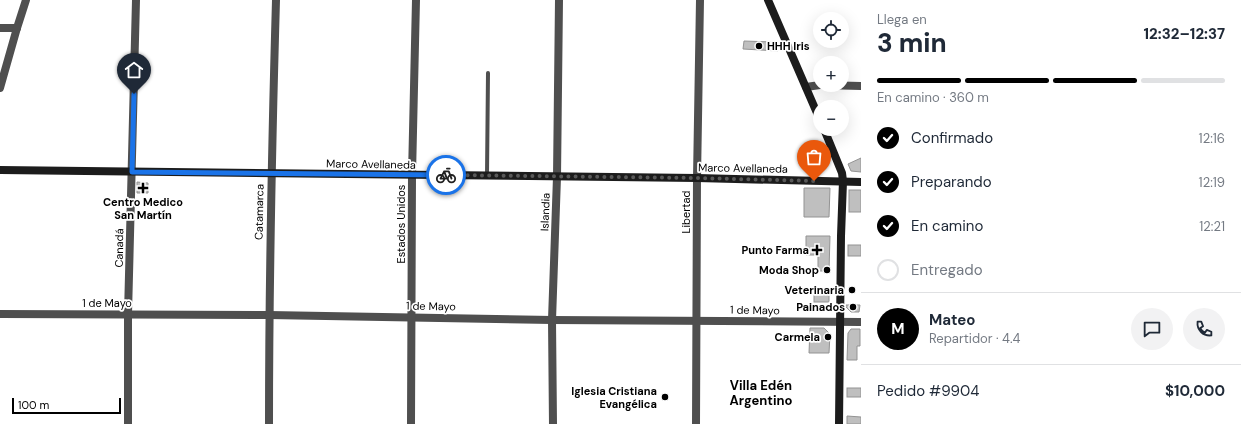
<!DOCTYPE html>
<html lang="es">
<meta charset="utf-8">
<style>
:root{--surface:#fff;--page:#f2f2f3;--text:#1f2937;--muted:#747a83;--line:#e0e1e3;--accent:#000}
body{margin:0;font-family:"DM Sans",sans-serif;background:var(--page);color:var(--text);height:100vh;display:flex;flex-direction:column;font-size:15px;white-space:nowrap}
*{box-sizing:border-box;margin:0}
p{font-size:13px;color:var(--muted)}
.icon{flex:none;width:22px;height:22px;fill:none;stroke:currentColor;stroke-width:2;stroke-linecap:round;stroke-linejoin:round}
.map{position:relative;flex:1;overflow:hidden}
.sheet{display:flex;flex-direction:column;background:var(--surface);width:380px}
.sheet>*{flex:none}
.tools{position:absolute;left:813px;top:12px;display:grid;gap:8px}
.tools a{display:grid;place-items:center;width:36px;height:36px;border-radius:50%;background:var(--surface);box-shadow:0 4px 16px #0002;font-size:20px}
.scale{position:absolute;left:12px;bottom:10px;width:109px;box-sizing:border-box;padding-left:4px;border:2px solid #000;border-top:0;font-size:11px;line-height:14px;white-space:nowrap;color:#000;-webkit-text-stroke:3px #fff;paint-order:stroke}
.pin{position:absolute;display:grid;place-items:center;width:34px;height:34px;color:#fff;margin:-41px -17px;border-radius:50% 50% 50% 0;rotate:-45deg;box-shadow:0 0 4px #0007}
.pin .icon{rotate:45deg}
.courier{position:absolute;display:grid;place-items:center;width:40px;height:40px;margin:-20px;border:3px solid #1a73e8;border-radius:50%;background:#fff;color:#222;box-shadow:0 1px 5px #0007}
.head em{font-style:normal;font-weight:800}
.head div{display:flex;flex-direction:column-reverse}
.head{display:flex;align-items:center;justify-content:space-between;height:68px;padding:0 16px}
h1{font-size:26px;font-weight:800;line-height:30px}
.bar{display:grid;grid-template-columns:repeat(4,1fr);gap:6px 4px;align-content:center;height:48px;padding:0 16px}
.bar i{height:5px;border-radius:3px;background:var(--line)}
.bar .current{background:var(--accent)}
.bar p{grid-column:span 4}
.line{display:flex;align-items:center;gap:10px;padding:0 16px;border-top:1px solid var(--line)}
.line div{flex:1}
.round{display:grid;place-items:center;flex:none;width:42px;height:42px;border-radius:21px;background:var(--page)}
ol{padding:0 16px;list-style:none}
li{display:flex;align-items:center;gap:12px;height:44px}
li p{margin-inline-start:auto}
li .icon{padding:4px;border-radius:50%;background:var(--accent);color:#fff;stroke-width:4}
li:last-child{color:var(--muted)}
li i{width:22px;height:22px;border:2px solid var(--line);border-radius:50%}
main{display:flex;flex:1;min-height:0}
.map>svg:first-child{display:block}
.building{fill:#bfbfbf;stroke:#939393}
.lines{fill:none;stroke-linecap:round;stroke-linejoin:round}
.lane{stroke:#4f4f4f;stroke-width:4}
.street{stroke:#4f4f4f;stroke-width:8}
.secondary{stroke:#1c1c1c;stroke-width:8}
.done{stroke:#595959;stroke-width:4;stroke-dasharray:0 7.2}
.route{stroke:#1a73e8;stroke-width:5}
.poi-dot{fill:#000;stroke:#fff;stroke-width:1.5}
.labels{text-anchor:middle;stroke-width:3.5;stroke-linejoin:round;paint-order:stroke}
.poi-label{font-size:11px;font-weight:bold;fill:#000;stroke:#fff;text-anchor:end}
.street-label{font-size:11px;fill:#000;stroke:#fff}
.quarter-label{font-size:13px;font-weight:bold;fill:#000;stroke:#fff}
</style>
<main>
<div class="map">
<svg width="861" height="424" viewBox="0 0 861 424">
<rect width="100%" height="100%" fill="#fff"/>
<g class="building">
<polygon points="744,41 773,42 778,51 743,49"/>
<polygon points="861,158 861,172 851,171 848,164"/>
<polygon points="137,182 148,183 148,193 137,193"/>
<polygon points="804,188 830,188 829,217 804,217"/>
<rect x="849" y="190" width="12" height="22"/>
<polygon points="806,236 830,236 829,271 818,271 818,255 806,255"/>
<rect x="848" y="245" width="13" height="11"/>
<rect x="814" y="291" width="15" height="11"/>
<polygon points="846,305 860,305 859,312 851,312 846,307"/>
<polygon points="810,328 824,328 830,334 829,353 809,353"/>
<polygon points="851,329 860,329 860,346 857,346 857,360 847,360 848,333"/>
<rect x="847" y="388" width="14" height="9"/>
<polygon points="847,416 861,417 861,424 847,424"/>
</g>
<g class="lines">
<polyline class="lane" points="487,175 488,73"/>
<g class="street">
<polyline points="0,28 17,28"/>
<polyline points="821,85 861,86"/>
<polyline points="806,87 820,85"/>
<polyline points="0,88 17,28 26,0"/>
<polyline points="0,314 269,315 552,320 861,322"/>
<polyline points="128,424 128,314 136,0"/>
<path d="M269,424C269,283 272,141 276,0"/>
<polyline points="411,424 412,175 416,0"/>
<polyline points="553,424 552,320 557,177 559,0"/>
<polyline points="696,424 697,178 700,0"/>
</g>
<g class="secondary">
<polyline points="768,0 820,120"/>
<polyline points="824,129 842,173 843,181 841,236 839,424"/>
<polyline points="0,170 697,178 861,182"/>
</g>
</g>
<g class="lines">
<polyline class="done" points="446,175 697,178 814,181"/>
<polyline class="route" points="134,94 132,172 446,175"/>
</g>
<g class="poi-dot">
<circle cx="759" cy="46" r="4"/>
<path d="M141 182h4v4h4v4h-4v4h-4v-4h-4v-4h4z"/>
<path d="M815 244h4v4h4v4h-4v4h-4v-4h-4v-4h4z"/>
<circle cx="827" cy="270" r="4"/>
<circle cx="852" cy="290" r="4"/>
<circle cx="853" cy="307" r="4"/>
<circle cx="828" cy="337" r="4"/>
<circle cx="665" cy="397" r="4"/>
</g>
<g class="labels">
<g class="poi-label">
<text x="767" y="50" text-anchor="start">HHH Iris</text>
<text x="143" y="206" text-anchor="middle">Centro Medico<tspan x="143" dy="13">San Martín</tspan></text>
<text x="809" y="254">Punto Farma</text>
<text x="819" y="274">Moda Shop</text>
<text x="844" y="294">Veterinaria</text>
<text x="845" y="311">Painados</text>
<text x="820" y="341">Carmela</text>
<text x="657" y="395">Iglesia Cristiana<tspan x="657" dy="13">Evangélica</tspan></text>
</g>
<g class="street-label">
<text transform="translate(371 164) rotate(1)" y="4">Marco Avellaneda</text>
<text transform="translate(743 168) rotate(1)" y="4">Marco Avellaneda</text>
<text transform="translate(259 212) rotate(-89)" y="4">Catamarca</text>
<text transform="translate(545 212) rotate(-88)" y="4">Islandia</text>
<text transform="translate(686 212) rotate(-90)" y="4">Libertad</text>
<text transform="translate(401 224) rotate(-90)" y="4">Estados Unidos</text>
<text transform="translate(119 248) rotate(-89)" y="4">Canadá</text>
<text x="107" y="307">1 de Mayo</text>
<text transform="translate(431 306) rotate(1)" y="4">1 de Mayo</text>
<text transform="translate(755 310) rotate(1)" y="4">1 de Mayo</text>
</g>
<g class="quarter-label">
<text x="761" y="390">Villa Edén<tspan x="761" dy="15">Argentino</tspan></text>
</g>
</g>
</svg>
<div class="tools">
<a><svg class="icon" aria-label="locate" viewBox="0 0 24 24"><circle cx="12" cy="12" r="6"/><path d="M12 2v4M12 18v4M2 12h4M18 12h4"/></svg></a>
<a>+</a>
<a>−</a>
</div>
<div class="scale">100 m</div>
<div class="pin" style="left:814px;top:181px;background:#ea580c"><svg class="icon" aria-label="bag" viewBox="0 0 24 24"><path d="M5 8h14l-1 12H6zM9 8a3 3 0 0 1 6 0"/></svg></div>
<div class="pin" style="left:134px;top:94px;background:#1f2937"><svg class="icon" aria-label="home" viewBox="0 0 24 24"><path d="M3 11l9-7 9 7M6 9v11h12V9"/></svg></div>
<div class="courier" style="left:446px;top:175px"><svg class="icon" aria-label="bike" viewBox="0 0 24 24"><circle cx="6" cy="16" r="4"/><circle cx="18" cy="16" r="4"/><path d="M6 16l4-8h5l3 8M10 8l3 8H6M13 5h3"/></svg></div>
</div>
<section class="sheet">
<div class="head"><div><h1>3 min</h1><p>Llega en</p></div><em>12:32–12:37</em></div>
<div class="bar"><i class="current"></i><i class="current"></i><i class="current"></i><i></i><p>En camino · 360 m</p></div>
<ol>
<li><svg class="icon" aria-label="check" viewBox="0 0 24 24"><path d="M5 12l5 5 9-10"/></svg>Confirmado<p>12:16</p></li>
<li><svg class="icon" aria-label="check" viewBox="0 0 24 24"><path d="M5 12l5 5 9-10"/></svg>Preparando<p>12:19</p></li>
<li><svg class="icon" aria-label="check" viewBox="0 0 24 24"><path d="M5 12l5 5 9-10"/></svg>En camino<p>12:21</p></li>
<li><i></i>Entregado</li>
</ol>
<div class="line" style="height:72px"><b class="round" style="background:var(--accent);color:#fff">M</b><div><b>Mateo</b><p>Repartidor · 4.4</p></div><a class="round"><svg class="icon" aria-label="chat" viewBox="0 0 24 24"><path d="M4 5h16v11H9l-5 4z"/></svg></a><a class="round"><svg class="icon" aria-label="phone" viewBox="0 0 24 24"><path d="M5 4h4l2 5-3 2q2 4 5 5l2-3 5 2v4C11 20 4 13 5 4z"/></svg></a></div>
<div class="line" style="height:52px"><div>Pedido #9904</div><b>$10,000</b></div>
</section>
</main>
